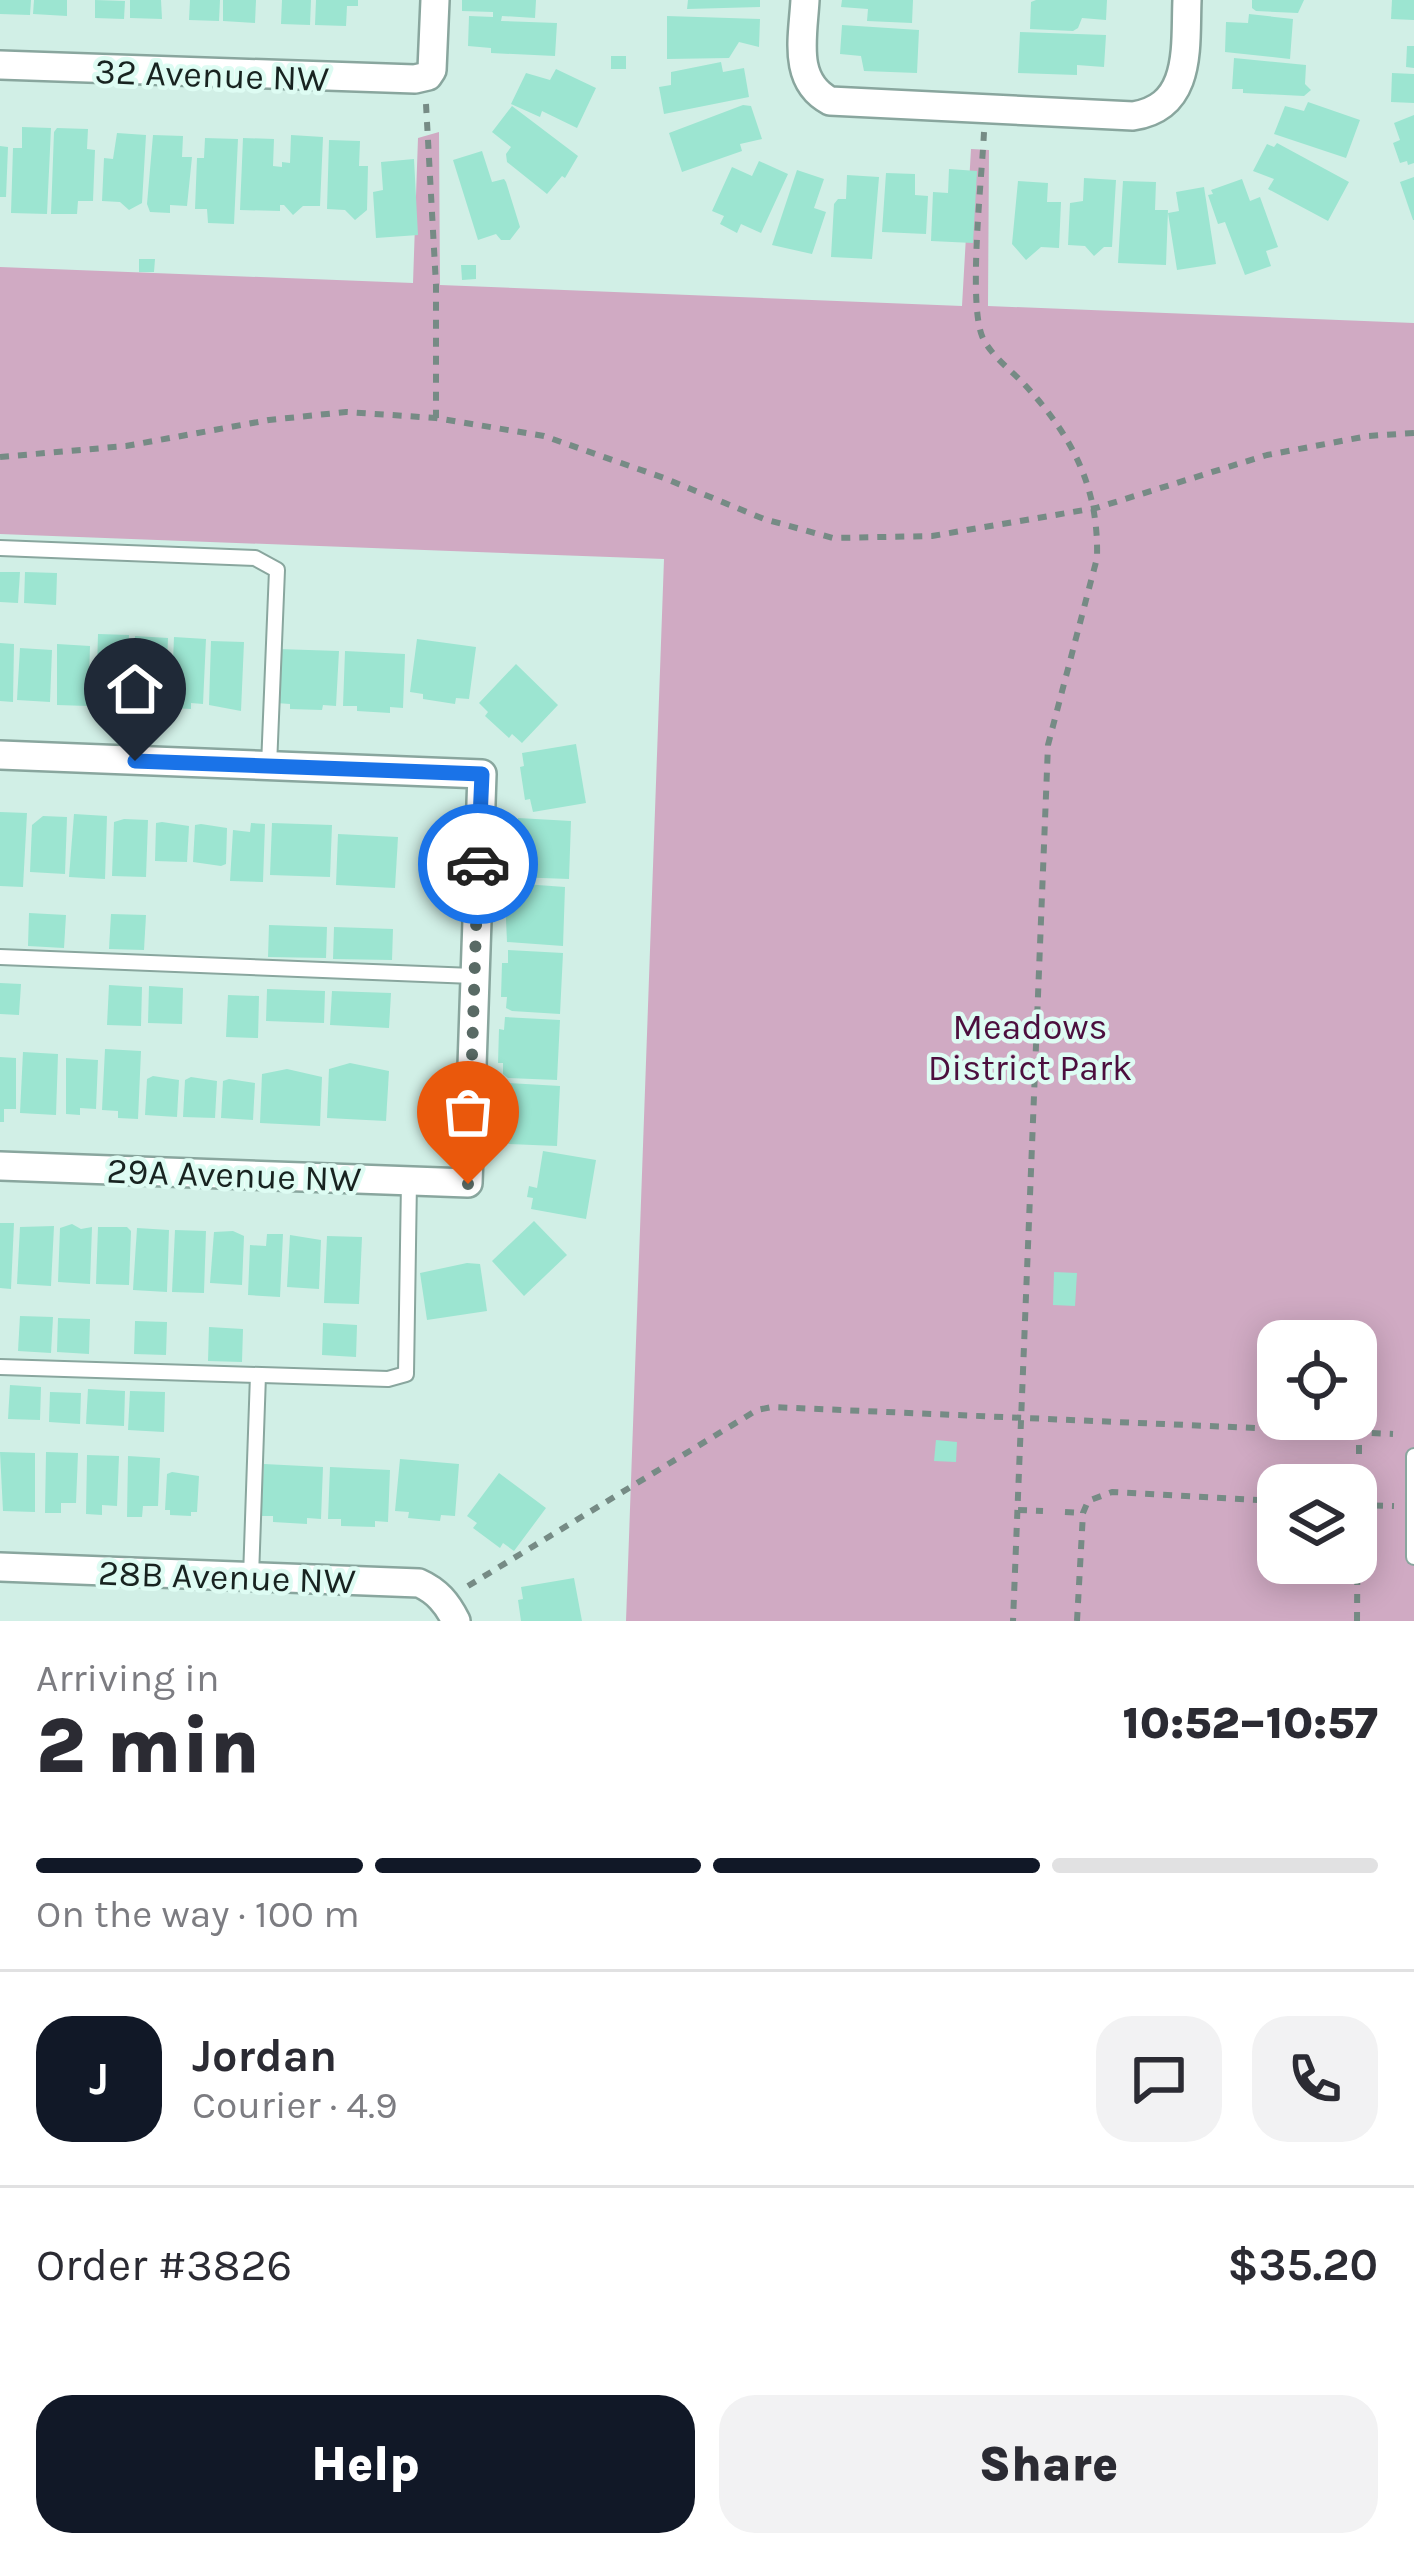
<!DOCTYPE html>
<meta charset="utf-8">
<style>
:root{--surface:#fff;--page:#f2f2f3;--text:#2b2b33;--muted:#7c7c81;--line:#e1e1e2;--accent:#111827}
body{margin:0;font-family:Karla,sans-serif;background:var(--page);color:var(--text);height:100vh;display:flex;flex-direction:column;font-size:45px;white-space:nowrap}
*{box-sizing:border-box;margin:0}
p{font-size:39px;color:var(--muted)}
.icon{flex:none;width:66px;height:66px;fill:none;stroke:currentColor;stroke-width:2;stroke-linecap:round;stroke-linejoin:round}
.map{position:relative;height:1621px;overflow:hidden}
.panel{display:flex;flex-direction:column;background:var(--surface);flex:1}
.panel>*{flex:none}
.tools{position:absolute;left:1257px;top:1320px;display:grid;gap:24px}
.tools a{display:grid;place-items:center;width:120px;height:120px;border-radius:24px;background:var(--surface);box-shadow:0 6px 30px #0003;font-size:60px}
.pin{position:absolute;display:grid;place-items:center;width:102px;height:102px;color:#fff;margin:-123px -51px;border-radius:50% 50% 50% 0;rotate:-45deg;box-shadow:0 0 12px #0007}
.pin .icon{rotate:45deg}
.courier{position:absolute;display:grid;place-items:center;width:120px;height:120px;margin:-60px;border:9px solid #1a73e8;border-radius:50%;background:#fff;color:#222;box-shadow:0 3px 15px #0007}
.headline em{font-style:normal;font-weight:800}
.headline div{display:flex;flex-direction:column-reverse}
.headline{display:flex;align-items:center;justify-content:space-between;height:204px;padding:0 36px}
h1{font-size:78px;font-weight:800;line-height:90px}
.bar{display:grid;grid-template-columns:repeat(4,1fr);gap:18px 12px;align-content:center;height:144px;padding:0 36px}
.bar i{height:15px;border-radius:9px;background:var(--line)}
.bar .selected{background:var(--accent)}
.bar p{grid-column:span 4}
.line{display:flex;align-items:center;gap:30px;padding:0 36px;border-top:3px solid var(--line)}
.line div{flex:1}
.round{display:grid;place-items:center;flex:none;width:126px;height:126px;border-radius:36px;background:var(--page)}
.primary-button{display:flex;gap:24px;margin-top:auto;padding:24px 36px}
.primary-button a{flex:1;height:138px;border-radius:36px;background:var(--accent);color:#fff;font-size:48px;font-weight:800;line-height:138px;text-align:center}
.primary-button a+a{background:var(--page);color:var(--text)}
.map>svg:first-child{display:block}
.green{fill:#d0aac3;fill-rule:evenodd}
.building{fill:#9ce5d1}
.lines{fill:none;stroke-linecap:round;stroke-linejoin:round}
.lane-casing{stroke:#89a69e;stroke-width:18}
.street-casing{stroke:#89a69e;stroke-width:32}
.path{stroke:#768b85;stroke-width:6;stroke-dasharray:9 9;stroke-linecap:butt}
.lane{stroke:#fff;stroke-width:14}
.street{stroke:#fff;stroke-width:27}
.done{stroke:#596a65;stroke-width:12;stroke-dasharray:0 21.6}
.route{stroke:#1a73e8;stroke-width:15}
.labels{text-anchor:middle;stroke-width:9;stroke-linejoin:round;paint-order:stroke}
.street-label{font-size:36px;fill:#182320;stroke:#defcf3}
.park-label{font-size:36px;fill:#4c0f3e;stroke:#defcf3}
</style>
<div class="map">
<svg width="1414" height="1621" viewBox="0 0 1414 1621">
<rect width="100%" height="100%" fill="#d1efe6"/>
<path class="green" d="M439,132L440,285L962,306L971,149L989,150L988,306L1414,323V1621H626L664,559L0,534V267L413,283L418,138ZM1278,1341H1356V1419H1278ZM1278,1485H1356V1563H1278Z"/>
<g class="building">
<polygon points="0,0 31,0 30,15 0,14"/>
<polygon points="34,0 67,0 67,16 33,14"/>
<polygon points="95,0 125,1 124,19 95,18"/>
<polygon points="130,0 161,0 162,19 130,18"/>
<polygon points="190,0 220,0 219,21 189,20"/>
<polygon points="223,0 256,0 255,23 223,21"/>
<polygon points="282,0 311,0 310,25 281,24"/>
<polygon points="316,0 358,0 358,6 347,6 346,26 315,25"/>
<polygon points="462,0 536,0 535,18 502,16 501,21 557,23 555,56 491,53 491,48 468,46 469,16 493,17 493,12 462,11"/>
<polygon points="688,0 760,0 760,7 687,9"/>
<polygon points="842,0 913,0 912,23 867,21 868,9 841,7"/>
<polygon points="1036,0 1107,0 1106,20 1082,18 1078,28 1073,31 1030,29 1031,2"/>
<polygon points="1252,0 1304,0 1298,13 1256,11 1252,8"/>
<polygon points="1392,0 1414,0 1414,20 1391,19"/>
<polygon points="1249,14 1293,19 1290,59 1225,52 1226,22 1248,23"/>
<polygon points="667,16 760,19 759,47 739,42 729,58 667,59"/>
<polygon points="842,25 919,30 917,73 864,71 861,56 840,54"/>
<polygon points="1020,32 1106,35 1104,67 1077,65 1077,75 1018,73"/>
<polygon points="1407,46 1414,46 1414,68 1406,67"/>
<rect x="611" y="56" width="15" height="13"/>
<polygon points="1234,58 1306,65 1305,84 1311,90 1304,96 1243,93 1243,89 1232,89"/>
<polygon points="721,62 723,72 744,68 749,97 664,114 659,87 671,85 671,72"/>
<polygon points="556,69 596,88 577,128 542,111 540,117 511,104 526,73 550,80"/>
<polygon points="1392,73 1414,74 1414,103 1391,102"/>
<polygon points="1308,102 1360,120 1346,158 1274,134 1285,106 1304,111"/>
<polygon points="743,105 751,106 762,139 740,144 742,151 682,172 669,133"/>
<polygon points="512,106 578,156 565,178 562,176 547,194 507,162 506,154 511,147 492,132"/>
<polygon points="1414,115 1414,163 1408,165 1407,161 1400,163 1393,143 1400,140 1394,123"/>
<polygon points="22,127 51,128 47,214 11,213 13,148 22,148"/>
<polygon points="57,128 88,129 87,149 95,150 93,201 78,201 77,214 51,214 54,132"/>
<polygon points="117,133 146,135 142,203 129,210 120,202 102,201 104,158 113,159"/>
<polygon points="153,135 183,136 182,157 192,157 187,206 170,205 170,213 150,212 147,204"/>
<polygon points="291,135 323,137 320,206 303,206 293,215 284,205 280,205 280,211 240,210 243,138 274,139 273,166 282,167 282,162 290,163"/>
<polygon points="205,138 238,139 234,224 208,223 207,209 195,209 197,158 204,158"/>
<polygon points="329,140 360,141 359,166 368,166 367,210 355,220 345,210 327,209"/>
<polygon points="1277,143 1349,182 1328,221 1268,189 1274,179 1253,171 1267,144 1274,147"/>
<polygon points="0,146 8,147 6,197 0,197"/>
<polygon points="482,151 492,182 504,179 506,182 520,227 510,240 501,240 496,234 478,240 453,160"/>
<polygon points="414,159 418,235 376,238 373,192 383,190 381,162"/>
<polygon points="759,161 788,174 761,233 741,224 737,233 720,224 724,216 712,211 732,167 752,176"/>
<polygon points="949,169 977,171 973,243 931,241 933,192 948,193"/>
<polygon points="797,170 824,179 814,208 826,212 812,254 772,245"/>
<polygon points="886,173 915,174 915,195 928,196 926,234 882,232"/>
<polygon points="847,175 879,177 872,259 831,257 834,204 838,199 846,199"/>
<polygon points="1414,177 1414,220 1413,220 1400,182"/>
<polygon points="1084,178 1116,180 1112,247 1104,247 1094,256 1085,246 1068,245 1070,203 1083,201"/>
<polygon points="1242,179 1250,201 1260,197 1278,247 1266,251 1271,266 1245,275 1225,222 1218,224 1208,195 1213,194 1211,190"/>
<polygon points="1018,181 1048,183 1047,202 1061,202 1059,248 1041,247 1026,260 1012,244"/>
<polygon points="1123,181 1156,182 1155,210 1168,210 1166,265 1118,263"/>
<polygon points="1204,187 1216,264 1177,270 1168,213 1179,211 1176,192"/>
<polygon points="139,259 155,259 154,272 139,272"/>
<polygon points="461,265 476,265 476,279 462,280"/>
<polygon points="0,572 20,572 18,603 0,602"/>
<polygon points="25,572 57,573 56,605 24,603"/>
<polygon points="98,634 129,635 126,702 114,701 114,707 96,706"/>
<polygon points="135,636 168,638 165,709 147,708 147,702 133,702"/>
<polygon points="174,637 206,639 203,704 191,703 191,709 171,708"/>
<polygon points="417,639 476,647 469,699 456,698 455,704 423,699 423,694 410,692"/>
<polygon points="211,641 244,642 241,711 209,705"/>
<polygon points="0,643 14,644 13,702 0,701"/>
<polygon points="57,644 90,646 88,706 57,705"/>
<polygon points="20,648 52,650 50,702 17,700"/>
<polygon points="278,649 339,651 336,706 323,705 322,710 290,709 290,704 276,703"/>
<polygon points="345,651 405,654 403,708 390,707 390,713 357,711 357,706 343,706"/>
<polygon points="516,664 558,705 522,743 512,734 509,738 485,716 488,712 479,703"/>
<polygon points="576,744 586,803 533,812 530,799 525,800 520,767 524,766 522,753"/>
<polygon points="0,812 27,813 23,887 0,886"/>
<polygon points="74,814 107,816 105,879 69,877"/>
<polygon points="43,816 67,817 65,874 30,872 32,825"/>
<polygon points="518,818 571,821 569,879 514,877 515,865 510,865 512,830 518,831"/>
<polygon points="124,819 148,820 146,877 112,876 114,822"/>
<polygon points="162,822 189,826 187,862 155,861 156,823"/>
<polygon points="251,823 265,824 263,882 230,881 233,830 250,832"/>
<polygon points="272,823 332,825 330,877 270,875"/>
<polygon points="201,824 227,828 226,864 221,866 193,862 195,825"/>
<polygon points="338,834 398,837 395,888 336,885"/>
<polygon points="510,883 565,887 563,946 507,942 505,897 510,897"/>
<polygon points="29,913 66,915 64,948 28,946"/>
<polygon points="111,914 146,915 144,950 109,949"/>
<polygon points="269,925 327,927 326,958 268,957"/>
<polygon points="334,927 393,929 392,960 333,959"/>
<polygon points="508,950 563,953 560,1014 512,1011 506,1008 507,997 501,997 502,963 508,963"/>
<polygon points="0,983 21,984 19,1015 0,1014"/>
<polygon points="109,985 142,987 141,1026 107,1025"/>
<polygon points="149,986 183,988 182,1024 148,1023"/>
<polygon points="267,989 325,991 324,1023 266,1021"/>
<polygon points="332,991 391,993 389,1028 330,1025"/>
<polygon points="228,995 259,996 258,1038 226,1037"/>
<polygon points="505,1017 560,1020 557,1080 508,1078 503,1074 503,1063 498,1063 499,1029 504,1030"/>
<polygon points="105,1049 141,1051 138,1119 118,1118 118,1111 102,1110"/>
<polygon points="23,1052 58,1054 56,1115 20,1113"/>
<polygon points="0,1057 16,1058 16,1109 4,1109 4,1122 0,1122"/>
<polygon points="66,1058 98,1060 96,1109 80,1108 80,1115 66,1114"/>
<polygon points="350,1063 389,1071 386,1121 327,1118 329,1069"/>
<polygon points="287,1069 322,1077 320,1126 260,1123 262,1074"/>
<polygon points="153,1076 179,1080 177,1117 145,1115 147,1079"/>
<polygon points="191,1077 217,1081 215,1118 183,1117 185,1080"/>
<polygon points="229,1079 255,1083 253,1120 221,1118 223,1081"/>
<polygon points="506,1083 560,1086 557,1146 509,1144 503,1141 504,1130 498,1130 500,1096 505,1096"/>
<polygon points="543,1151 596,1160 586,1219 531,1209 533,1198 527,1197 529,1186 537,1188"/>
<polygon points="534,1221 567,1255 524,1296 492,1261"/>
<polygon points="0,1223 14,1223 11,1289 0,1288"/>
<polygon points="72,1224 81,1229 92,1227 90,1284 58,1282 60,1228"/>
<polygon points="54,1226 51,1286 17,1284 20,1227"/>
<polygon points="98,1227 127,1227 131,1231 129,1285 96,1284"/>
<polygon points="137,1228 169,1230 167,1292 133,1290"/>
<polygon points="175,1230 206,1231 204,1293 172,1292"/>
<polygon points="233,1231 244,1236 242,1285 210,1283 214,1232"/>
<polygon points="267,1234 283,1234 280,1297 248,1295 250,1245 266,1246"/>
<polygon points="290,1235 321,1240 319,1289 287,1287"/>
<polygon points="327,1236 362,1237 359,1304 324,1303"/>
<polygon points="467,1263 480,1264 487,1311 427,1320 420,1273"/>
<polygon points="1054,1272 1077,1273 1075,1306 1053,1305"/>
<polygon points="20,1316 53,1317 51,1353 18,1351"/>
<polygon points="58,1318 90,1319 89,1354 57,1352"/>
<polygon points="135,1321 167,1322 166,1355 134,1354"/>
<polygon points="323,1323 357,1325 356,1357 322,1355"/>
<polygon points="209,1327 243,1329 242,1362 208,1361"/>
<polygon points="10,1385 41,1387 40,1420 8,1419"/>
<polygon points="88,1389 125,1391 124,1426 86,1424"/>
<polygon points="130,1391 165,1392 164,1432 128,1430"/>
<polygon points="50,1392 81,1393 80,1424 49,1422"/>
<polygon points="936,1440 957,1442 956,1462 934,1461"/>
<polygon points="0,1452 35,1453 35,1512 3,1511"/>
<polygon points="46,1452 78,1453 76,1503 61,1503 61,1513 45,1513"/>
<polygon points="87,1455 119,1456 117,1506 102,1505 102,1515 86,1514"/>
<polygon points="128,1456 160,1458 158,1506 143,1506 142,1517 127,1517"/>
<polygon points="400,1459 459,1464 455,1516 441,1515 440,1521 408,1518 409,1512 395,1511"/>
<polygon points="264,1464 323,1467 321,1519 307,1518 307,1524 273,1522 273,1516 261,1516"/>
<polygon points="330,1467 390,1470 388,1522 375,1521 375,1527 341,1526 341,1519 328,1519"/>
<polygon points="172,1472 199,1476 197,1512 191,1512 191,1516 170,1515 170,1510 165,1510 167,1474"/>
<polygon points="499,1473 546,1508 514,1551 503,1543 500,1548 473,1528 477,1523 467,1516"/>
<polygon points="574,1578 582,1621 521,1621 518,1600 523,1599 521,1587"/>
</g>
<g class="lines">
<g class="lane-casing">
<g id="lane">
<polyline points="0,548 255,558 277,570 269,766"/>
<polyline points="0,957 473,976"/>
<polyline points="0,1367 388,1379 406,1374 409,1181"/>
<polyline points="1414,1557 1414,1456"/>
<polyline points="251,1577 258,1375"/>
</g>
</g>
<g class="street-casing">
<g id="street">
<path d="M805,0C803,37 792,81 830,101L1133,116C1193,107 1185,46 1187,0"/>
<polyline points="0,65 415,79 428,76 432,70 435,0"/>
<polyline points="0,755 482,774 468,1183 0,1166"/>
<path d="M0,1567L419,1583C437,1591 447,1603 456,1621"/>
</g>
</g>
<g class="path">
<polyline points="426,104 436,285 436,418"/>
<path d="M984,132C982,177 968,300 982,336C990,355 1011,370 1025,385C1072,436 1099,487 1097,558L1048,745L1013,1621"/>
<polyline points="0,457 126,446 269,420 346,412 436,418 544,436 664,478 764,519 833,538 932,536 1096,508 1267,455 1368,436 1414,433"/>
<polyline points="1359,1454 1359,1433"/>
<polyline points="1356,1505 1394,1506"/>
<polyline points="1018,1510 1043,1511"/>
<polyline points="1065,1512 1083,1513"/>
<polyline points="468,1586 757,1410 772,1407 1393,1434"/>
<polyline points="1077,1621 1083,1513 1088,1501 1112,1492 1278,1501"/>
<polyline points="1357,1621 1358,1483"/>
</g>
<use href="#lane" class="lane"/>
<use href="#street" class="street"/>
</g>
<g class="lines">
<polyline class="done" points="468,1184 478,864"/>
<polyline class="route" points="135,761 482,774 478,864"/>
</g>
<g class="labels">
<g class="street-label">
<text transform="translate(212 74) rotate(2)" y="13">32 Avenue NW</text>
<text transform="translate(234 1174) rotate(2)" y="13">29A Avenue NW</text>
<text transform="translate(227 1576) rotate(2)" y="13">28B Avenue NW</text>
</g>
<g class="park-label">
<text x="1030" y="1039">Meadows<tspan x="1030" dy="41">District Park</tspan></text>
</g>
</g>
</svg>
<div class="tools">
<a><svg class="icon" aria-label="locate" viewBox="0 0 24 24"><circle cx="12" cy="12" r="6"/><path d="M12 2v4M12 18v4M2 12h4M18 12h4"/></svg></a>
<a><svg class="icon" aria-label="layers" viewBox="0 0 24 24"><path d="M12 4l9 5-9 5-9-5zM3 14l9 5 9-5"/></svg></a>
</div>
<div class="pin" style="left:468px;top:1184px;background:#ea580c"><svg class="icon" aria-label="bag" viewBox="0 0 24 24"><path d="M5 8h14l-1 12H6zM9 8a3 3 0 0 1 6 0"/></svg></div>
<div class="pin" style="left:135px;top:761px;background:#1f2937"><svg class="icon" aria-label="home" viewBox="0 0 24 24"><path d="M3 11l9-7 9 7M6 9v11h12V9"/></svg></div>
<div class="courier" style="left:478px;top:864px"><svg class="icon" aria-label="car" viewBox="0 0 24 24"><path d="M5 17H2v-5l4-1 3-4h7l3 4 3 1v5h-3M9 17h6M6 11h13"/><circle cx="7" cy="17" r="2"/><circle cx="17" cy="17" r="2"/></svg></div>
</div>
<section class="panel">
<div class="headline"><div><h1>2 min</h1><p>Arriving in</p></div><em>10:52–10:57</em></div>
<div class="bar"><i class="selected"></i><i class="selected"></i><i class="selected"></i><i></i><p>On the way · 100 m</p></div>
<div class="line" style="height:216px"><b class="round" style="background:var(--accent);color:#fff">J</b><div><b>Jordan</b><p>Courier · 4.9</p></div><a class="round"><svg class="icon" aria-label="chat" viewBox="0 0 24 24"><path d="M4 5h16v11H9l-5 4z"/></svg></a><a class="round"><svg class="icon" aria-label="phone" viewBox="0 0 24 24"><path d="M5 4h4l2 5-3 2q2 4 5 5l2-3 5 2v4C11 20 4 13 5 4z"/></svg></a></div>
<div class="line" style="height:156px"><div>Order #3826</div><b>$35.20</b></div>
<div class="primary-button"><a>Help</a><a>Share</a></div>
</section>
